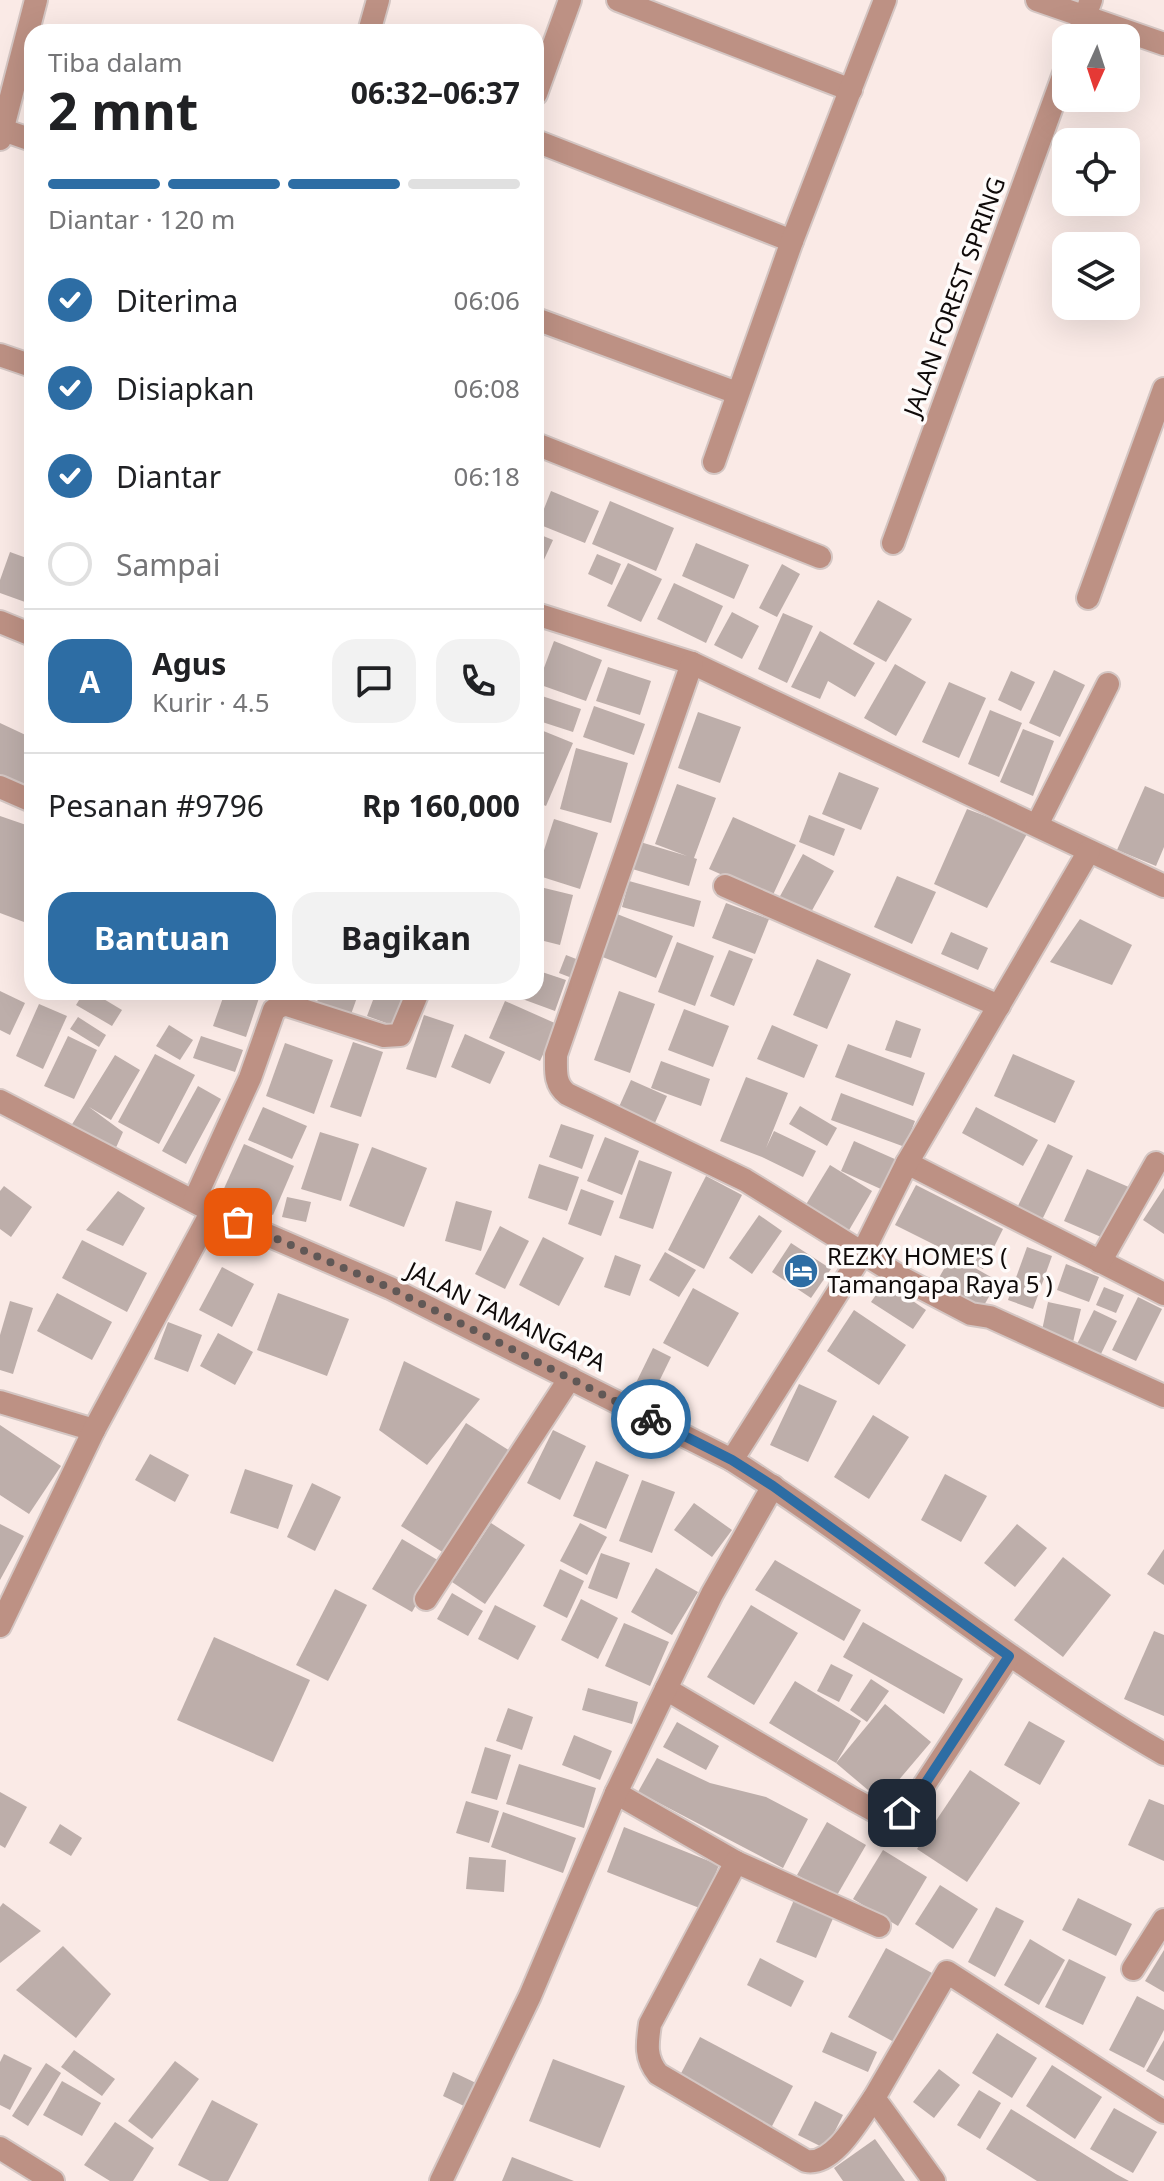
<!DOCTYPE html>
<html lang="id">
<meta charset="utf-8">
<style>
:root{--surface:#fff;--page:#f2f2f2;--text:#202124;--muted:#757577;--line:#e0e0e0;--accent:#2d6da4}
body{margin:0;font-family:"Noto Sans",sans-serif;background:var(--page);color:var(--text);height:100vh;display:flex;flex-direction:column;font-size:30px;white-space:nowrap}
*{box-sizing:border-box;margin:0}
p{font-size:26px;color:var(--muted)}
.icon{flex:none;width:44px;height:44px;fill:none;stroke:currentColor;stroke-width:2;stroke-linecap:round;stroke-linejoin:round}
.map{position:relative;flex:1;overflow:hidden}
.details{position:absolute;left:24px;top:24px;width:520px;height:976px;display:flex;flex-direction:column;background:var(--surface);border-radius:24px;box-shadow:0 8px 32px #0002}
.details>*{flex:none}
.needle{width:52px;rotate:183deg}
.tools{position:absolute;left:1052px;top:24px;display:grid;gap:16px}
.tools a{display:grid;place-items:center;width:88px;height:88px;border-radius:16px;background:var(--surface);box-shadow:0 8px 32px #0002;font-size:40px}
.pin{position:absolute;display:grid;place-items:center;width:68px;height:68px;color:#fff;margin:-34px;border-radius:16px;box-shadow:0 4px 12px #0006}
.courier{position:absolute;display:grid;place-items:center;width:80px;height:80px;margin:-40px;border:6px solid #2d6da4;border-radius:50%;background:#fff;color:#222;box-shadow:0 2px 10px #0007}
.summary em{font-style:normal;font-weight:700}
.summary div{display:flex;flex-direction:column-reverse}
.summary{display:flex;align-items:center;justify-content:space-between;height:136px;padding:0 24px}
h1{font-size:52px;font-weight:700;line-height:60px}
.bar{display:grid;grid-template-columns:repeat(4,1fr);gap:12px 8px;align-content:center;height:96px;padding:0 24px}
.bar i{height:10px;border-radius:6px;background:var(--line)}
.bar .on{background:var(--accent)}
.bar p{grid-column:span 4}
.line{display:flex;align-items:center;gap:20px;padding:0 24px;border-top:2px solid var(--line)}
.line div{flex:1}
.round{display:grid;place-items:center;flex:none;width:84px;height:84px;border-radius:24px;background:var(--page)}
ol{padding:0 24px;list-style:none}
li{display:flex;align-items:center;gap:24px;height:88px}
li p{margin-inline-start:auto}
li .icon{padding:8px;border-radius:50%;background:var(--accent);color:#fff;stroke-width:4}
li:last-child{color:var(--muted)}
li i{width:44px;height:44px;border:4px solid var(--line);border-radius:50%}
.cta{display:flex;gap:16px;margin-top:auto;padding:16px 24px}
.cta a{flex:1;height:92px;border-radius:24px;background:var(--accent);color:#fff;font-size:32px;font-weight:700;line-height:92px;text-align:center}
.cta a+a{background:var(--page);color:var(--text)}
.map>svg:first-child{display:block}
.building{fill:#bdaeaa}
.lines{fill:none;stroke-linecap:round;stroke-linejoin:round}
.minor-casing{stroke:#d4c6c3;stroke-width:26}
.minor{stroke:#bd9184;stroke-width:22}
.done{stroke:#615856;stroke-width:8;stroke-dasharray:0 14.4}
.route{stroke:#2d6da4;stroke-width:10}
.labels{text-anchor:middle;stroke-width:7;stroke-linejoin:round;paint-order:stroke}
.street-label{font-size:24px;fill:#0f0a09;stroke:#fefbfa}
.poi-label{font-size:24px;fill:#0f0a09;stroke:#fefbfa;text-anchor:start}
</style>
<div class="map">
<svg width="1164" height="2181" viewBox="0 0 1164 2181">
<rect width="100%" height="100%" fill="#faeae6"/>
<g class="building">
<polygon points="551,491 599,511 585,543 538,524"/>
<polygon points="610,501 674,528 656,571 592,544"/>
<polygon points="536,533 553,540 542,564 536,561"/>
<polygon points="696,543 749,565 734,599 682,576"/>
<polygon points="10,552 32,560 32,583 25,602 0,593 0,580"/>
<polygon points="597,554 621,564 612,585 588,574"/>
<polygon points="628,563 662,579 641,622 607,606"/>
<polygon points="782,564 800,574 777,617 759,608"/>
<polygon points="674,583 723,606 706,643 657,619"/>
<polygon points="878,600 912,619 886,662 853,644"/>
<polygon points="732,612 759,626 742,659 714,645"/>
<polygon points="783,613 813,626 787,683 758,669"/>
<polygon points="820,631 875,663 855,697 828,681 820,699 791,687"/>
<polygon points="554,641 602,660 586,701 538,684"/>
<polygon points="895,664 926,682 896,736 864,718"/>
<polygon points="608,667 651,681 640,715 596,701"/>
<polygon points="1054,670 1085,685 1060,737 1029,723"/>
<polygon points="1011,671 1035,682 1021,711 998,700"/>
<polygon points="949,682 986,698 959,758 922,742"/>
<polygon points="536,694 581,709 573,732 536,720"/>
<polygon points="594,706 645,724 634,755 583,737"/>
<polygon points="990,710 1022,723 999,777 968,764"/>
<polygon points="698,712 741,727 720,783 678,768"/>
<polygon points="0,723 32,738 32,780 26,798 0,787"/>
<polygon points="536,728 573,743 546,806 536,802"/>
<polygon points="1023,729 1054,741 1033,796 1000,782"/>
<polygon points="576,748 628,763 611,823 560,809"/>
<polygon points="839,772 879,788 861,830 822,814"/>
<polygon points="677,784 716,798 694,858 697,859 689,886 629,868 637,841 687,856 655,844"/>
<polygon points="1145,786 1164,794 1164,847 1156,866 1117,850"/>
<polygon points="967,809 1028,832 987,908 934,884"/>
<polygon points="809,815 845,829 834,856 799,842"/>
<polygon points="0,816 32,827 32,925 0,913"/>
<polygon points="733,817 796,845 772,897 709,869"/>
<polygon points="554,819 598,833 580,889 536,875"/>
<polygon points="803,854 834,871 810,914 779,898"/>
<polygon points="897,876 936,892 912,944 874,927"/>
<polygon points="629,881 701,901 694,927 622,907"/>
<polygon points="536,886 573,895 560,945 536,939"/>
<polygon points="726,903 769,919 755,954 712,938"/>
<polygon points="617,914 673,936 656,978 600,956"/>
<polygon points="1080,919 1132,945 1112,985 1050,962"/>
<polygon points="951,932 988,948 978,970 941,954"/>
<polygon points="677,942 714,956 695,1006 658,992"/>
<polygon points="729,950 753,959 734,1006 710,996"/>
<polygon points="566,955 584,962 577,980 559,973"/>
<polygon points="817,959 851,974 827,1029 793,1015"/>
<polygon points="536,970 566,980 555,1011 503,992 536,992"/>
<polygon points="0,991 25,1003 10,1035 0,1030"/>
<polygon points="619,991 655,1004 630,1073 594,1060"/>
<polygon points="84,992 92,992 122,1010 112,1026 76,1005"/>
<polygon points="225,992 261,992 246,1037 213,1026"/>
<polygon points="320,992 359,992 350,1017 316,1005"/>
<polygon points="376,992 410,992 397,1027 367,1016"/>
<polygon points="505,1001 557,1024 540,1061 489,1038"/>
<polygon points="39,1004 67,1016 43,1069 16,1056"/>
<polygon points="684,1009 729,1026 713,1067 668,1050"/>
<polygon points="424,1015 454,1025 436,1078 406,1069"/>
<polygon points="78,1017 106,1035 99,1047 70,1029"/>
<polygon points="896,1020 921,1029 911,1058 885,1050"/>
<polygon points="169,1025 193,1040 180,1060 156,1046"/>
<polygon points="772,1025 818,1045 804,1078 757,1059"/>
<polygon points="465,1034 505,1052 490,1084 451,1067"/>
<polygon points="68,1036 97,1050 74,1099 44,1086"/>
<polygon points="201,1036 243,1050 235,1072 193,1058"/>
<polygon points="353,1042 383,1052 361,1117 330,1107"/>
<polygon points="285,1043 333,1060 314,1114 266,1096"/>
<polygon points="848,1044 925,1073 913,1106 835,1077"/>
<polygon points="155,1054 195,1075 159,1144 118,1122"/>
<polygon points="1013,1054 1075,1081 1055,1123 994,1096"/>
<polygon points="115,1055 140,1070 111,1120 89,1107 123,1132 114,1152 71,1126"/>
<polygon points="661,1061 710,1079 701,1106 651,1088"/>
<polygon points="746,1077 788,1093 766,1148 774,1131 816,1151 803,1177 762,1157 720,1141"/>
<polygon points="631,1080 667,1096 654,1125 618,1109"/>
<polygon points="198,1086 221,1099 186,1164 162,1151"/>
<polygon points="841,1093 915,1121 905,1147 831,1120"/>
<polygon points="800,1106 837,1128 827,1146 789,1124"/>
<polygon points="263,1107 307,1126 292,1159 248,1140"/>
<polygon points="976,1107 1038,1140 1023,1166 962,1133"/>
<polygon points="561,1124 594,1135 582,1169 549,1157"/>
<polygon points="320,1132 359,1144 341,1201 301,1189"/>
<polygon points="605,1137 639,1151 622,1195 587,1181"/>
<polygon points="854,1141 897,1160 883,1190 841,1171"/>
<polygon points="244,1144 294,1166 273,1215 222,1193"/>
<polygon points="1048,1144 1073,1156 1040,1224 1015,1212"/>
<polygon points="372,1147 427,1168 404,1227 349,1206"/>
<polygon points="639,1160 672,1172 653,1229 619,1218"/>
<polygon points="539,1164 579,1177 567,1211 528,1198"/>
<polygon points="830,1165 872,1191 845,1237 802,1211"/>
<polygon points="1087,1169 1131,1188 1108,1240 1064,1221"/>
<polygon points="706,1176 742,1195 704,1269 668,1250"/>
<polygon points="916,1185 1003,1229 983,1269 895,1225"/>
<polygon points="4,1186 32,1207 11,1237 0,1229 0,1191"/>
<polygon points="1164,1188 1164,1234 1143,1220"/>
<polygon points="581,1189 614,1201 601,1236 568,1224"/>
<polygon points="118,1191 145,1208 123,1246 86,1230"/>
<polygon points="287,1197 311,1202 306,1222 282,1217"/>
<polygon points="456,1201 492,1211 481,1251 445,1241"/>
<polygon points="759,1215 782,1231 752,1274 729,1258"/>
<polygon points="500,1226 529,1241 505,1289 475,1274"/>
<polygon points="543,1237 584,1258 559,1306 519,1285"/>
<polygon points="82,1240 147,1273 127,1312 62,1278"/>
<polygon points="791,1243 831,1269 811,1298 772,1272"/>
<polygon points="1027,1247 1052,1256 1033,1309 1008,1300"/>
<polygon points="665,1252 696,1270 679,1297 649,1280"/>
<polygon points="615,1255 641,1265 630,1296 604,1287"/>
<polygon points="952,1255 998,1281 979,1314 933,1288"/>
<polygon points="1066,1264 1099,1277 1089,1302 1057,1290"/>
<polygon points="222,1267 254,1284 232,1327 199,1310"/>
<polygon points="885,1282 926,1310 913,1329 871,1302"/>
<polygon points="1104,1287 1124,1295 1116,1313 1096,1305"/>
<polygon points="693,1288 739,1313 708,1367 663,1343"/>
<polygon points="57,1293 112,1322 92,1360 37,1331"/>
<polygon points="278,1293 349,1319 327,1376 257,1350"/>
<polygon points="1138,1297 1162,1309 1136,1361 1112,1350"/>
<polygon points="10,1301 33,1308 13,1374 0,1370 0,1335"/>
<polygon points="1048,1302 1081,1309 1073,1342 1041,1335"/>
<polygon points="854,1310 906,1345 879,1385 827,1351"/>
<polygon points="1094,1310 1117,1321 1098,1360 1075,1348"/>
<polygon points="168,1322 202,1335 188,1372 154,1359"/>
<polygon points="218,1333 253,1352 235,1385 200,1366"/>
<polygon points="653,1348 671,1357 651,1398 633,1389"/>
<polygon points="404,1361 480,1399 427,1465 379,1430"/>
<polygon points="799,1384 837,1401 808,1462 770,1445"/>
<polygon points="873,1415 909,1437 869,1499 834,1477"/>
<polygon points="466,1423 510,1451 444,1553 401,1526"/>
<polygon points="0,1425 61,1466 29,1514 0,1495"/>
<polygon points="553,1430 586,1446 560,1500 527,1483"/>
<polygon points="150,1454 189,1475 175,1502 135,1480"/>
<polygon points="596,1461 629,1475 606,1529 573,1516"/>
<polygon points="245,1469 293,1485 278,1529 230,1513"/>
<polygon points="945,1474 987,1496 961,1542 921,1520"/>
<polygon points="642,1480 675,1492 652,1553 619,1541"/>
<polygon points="312,1483 341,1497 315,1551 287,1537"/>
<polygon points="694,1503 732,1530 712,1557 674,1530"/>
<polygon points="491,1523 525,1545 485,1604 452,1582"/>
<polygon points="580,1523 607,1537 587,1575 560,1561"/>
<polygon points="0,1524 24,1536 0,1580"/>
<polygon points="1017,1524 1047,1548 1015,1587 984,1563"/>
<polygon points="402,1539 441,1562 412,1612 372,1589"/>
<polygon points="1164,1549 1164,1585 1147,1574"/>
<polygon points="601,1553 630,1563 617,1599 588,1588"/>
<polygon points="1063,1557 1111,1595 1063,1657 1014,1620"/>
<polygon points="775,1560 861,1610 844,1641 755,1590"/>
<polygon points="656,1568 698,1592 672,1635 631,1612"/>
<polygon points="560,1569 584,1581 567,1618 543,1606"/>
<polygon points="335,1589 367,1605 328,1681 296,1665"/>
<polygon points="452,1593 483,1611 468,1636 437,1619"/>
<polygon points="581,1599 618,1618 598,1659 561,1640"/>
<polygon points="495,1605 536,1626 518,1660 478,1639"/>
<polygon points="751,1605 798,1633 754,1705 707,1677"/>
<polygon points="863,1622 963,1679 944,1714 843,1657"/>
<polygon points="624,1623 669,1642 650,1686 605,1666"/>
<polygon points="1154,1631 1164,1635 1164,1716 1124,1699"/>
<polygon points="214,1637 310,1680 273,1762 177,1720"/>
<polygon points="831,1664 853,1675 839,1702 817,1691"/>
<polygon points="871,1679 889,1691 867,1722 850,1710"/>
<polygon points="795,1681 861,1721 836,1763 769,1723"/>
<polygon points="588,1688 638,1702 632,1724 582,1710"/>
<polygon points="885,1704 931,1742 881,1801 836,1763"/>
<polygon points="508,1708 533,1717 522,1750 496,1741"/>
<polygon points="1029,1721 1065,1741 1040,1785 1004,1765"/>
<polygon points="677,1722 719,1746 706,1770 663,1747"/>
<polygon points="574,1735 612,1751 600,1780 562,1765"/>
<polygon points="485,1747 511,1755 497,1800 471,1793"/>
<polygon points="657,1758 710,1783 766,1797 808,1819 783,1868 638,1792"/>
<polygon points="519,1764 596,1788 584,1828 506,1804"/>
<polygon points="970,1770 1020,1803 967,1882 917,1849"/>
<polygon points="0,1792 27,1807 5,1848 0,1845"/>
<polygon points="1149,1799 1164,1805 1164,1861 1128,1845"/>
<polygon points="466,1801 499,1811 489,1843 456,1833"/>
<polygon points="503,1812 576,1838 563,1873 491,1847"/>
<polygon points="827,1822 866,1845 836,1897 797,1875"/>
<polygon points="60,1824 82,1838 71,1856 49,1843"/>
<polygon points="624,1827 719,1865 702,1909 607,1872"/>
<polygon points="883,1850 927,1877 898,1926 853,1899"/>
<polygon points="469,1857 506,1860 504,1892 466,1889"/>
<polygon points="940,1885 978,1909 953,1949 915,1924"/>
<polygon points="1078,1898 1132,1924 1116,1956 1062,1930"/>
<polygon points="794,1900 834,1916 816,1958 776,1942"/>
<polygon points="3,1903 41,1931 0,1963 0,1907"/>
<polygon points="996,1907 1024,1921 995,1977 968,1962"/>
<polygon points="1030,1939 1065,1960 1039,2005 1004,1985"/>
<polygon points="63,1946 111,1994 76,2038 16,1990"/>
<polygon points="886,1948 932,1973 894,2042 848,2017"/>
<polygon points="1164,1950 1164,1992 1145,1981"/>
<polygon points="760,1958 804,1981 791,2007 747,1985"/>
<polygon points="1069,1959 1106,1977 1083,2025 1045,2007"/>
<polygon points="1137,1996 1164,2010 1164,2030 1144,2068 1109,2050"/>
<polygon points="831,2032 877,2052 868,2072 822,2052"/>
<polygon points="997,2033 1037,2058 1012,2098 972,2073"/>
<polygon points="700,2037 793,2086 771,2128 678,2079"/>
<polygon points="1164,2040 1164,2081 1146,2071"/>
<polygon points="74,2050 115,2079 102,2096 61,2067"/>
<polygon points="4,2054 32,2068 10,2110 0,2105 0,2062"/>
<polygon points="553,2059 625,2086 600,2148 529,2121"/>
<polygon points="175,2061 199,2079 152,2139 128,2121"/>
<polygon points="46,2063 61,2073 28,2126 12,2116"/>
<polygon points="1052,2065 1102,2097 1075,2139 1026,2106"/>
<polygon points="939,2069 960,2085 934,2118 913,2102"/>
<polygon points="453,2072 476,2083 466,2107 443,2096"/>
<polygon points="62,2081 101,2103 82,2136 43,2115"/>
<polygon points="979,2090 1001,2103 980,2139 957,2125"/>
<polygon points="212,2100 258,2124 228,2181 210,2181 178,2165"/>
<polygon points="815,2101 843,2115 826,2149 798,2135"/>
<polygon points="1114,2108 1157,2132 1133,2173 1090,2149"/>
<polygon points="1011,2109 1116,2174 1129,2181 1037,2181 986,2149"/>
<polygon points="115,2122 154,2148 133,2181 110,2181 84,2165"/>
<polygon points="875,2139 905,2181 843,2181 834,2168"/>
<polygon points="512,2157 574,2181 502,2181"/>
</g>
<g class="lines">
<g class="minor-casing">
<g id="minor">
<polyline points="618,0 851,90"/>
<polyline points="1037,0 1164,44"/>
<polyline points="369,32 378,0"/>
<polyline points="1077,38 1091,0"/>
<polyline points="536,94 570,0"/>
<polyline points="3,130 32,140"/>
<polyline points="0,139 36,0"/>
<polyline points="536,141 792,241"/>
<polyline points="536,319 737,393"/>
<polyline points="0,355 32,366"/>
<polyline points="536,444 820,557"/>
<polyline points="714,462 792,241 885,0"/>
<polyline points="893,543 1066,68"/>
<polyline points="1088,598 1164,389"/>
<polyline points="536,614 692,663 1164,886"/>
<polyline points="0,622 32,635"/>
<path d="M692,663L556,1055C556,1070 554,1084 567,1094L745,1180L906,1280L971,1314L990,1317L1164,1396"/>
<polyline points="0,787 32,801"/>
<polyline points="1037,825 1108,684"/>
<polyline points="725,886 999,1006"/>
<path d="M0,1101L212,1211L390,1288L732,1460C879,1554 1012,1667 1164,1754"/>
<polyline points="907,1163 1164,1294"/>
<polyline points="194,1201 250,1078 274,1010 284,1004 384,1036 400,1035 418,992"/>
<polyline points="1100,1262 1156,1163"/>
<polyline points="0,1402 94,1430"/>
<polyline points="732,1460 862,1254 907,1163 1089,851"/>
<polyline points="426,1599 570,1378"/>
<polyline points="0,1626 94,1430 212,1211"/>
<polyline points="666,1689 853,1799 884,1816 894,1818 913,1802 1009,1656"/>
<polyline points="616,1793 736,1862"/>
<polyline points="1133,1969 1164,1920"/>
<path d="M874,2098C859,2119 834,2166 806,2161L658,2074C645,2058 647,2044 650,2024L736,1862L879,1926"/>
<polyline points="0,2148 53,2181"/>
<polyline points="441,2181 530,1996 616,1793 666,1689 712,1594 773,1486"/>
<polyline points="934,2181 874,2098 947,1972 1164,2112"/>
</g>
</g>
<use href="#minor" class="minor"/>
</g>
<g class="lines">
<polyline class="done" points="238,1222 390,1288 651,1419"/>
<polyline class="route" points="651,1419 732,1460 773,1486 1009,1656 913,1802 902,1813"/>
</g>
<defs>
<g id="hotel-disc" transform="scale(1.8)"><circle r="9.5" fill="#2d6da4" stroke="#fefbfa"/><path d="M-6-4.5h1.5V1H6V5H4.5V3h-9V5H-6ZM-4 0a1.8 1.8 0 1 1 3.6 0ZM.5 0V-2.5h3Q6-2.5 6 0Z" fill="#fff"/></g>
</defs>
<g fill-rule="evenodd">
<use href="#hotel-disc" x="801" y="1271"/>
</g>
<g class="labels">
<g class="street-label">
<text transform="translate(955 297) rotate(-70)" y="8">JALAN FOREST SPRING</text>
<text transform="translate(506 1317) rotate(26)" y="8">JALAN TAMANGAPA</text>
</g>
<g class="poi-label">
<text x="827" y="1265">REZKY HOME'S (<tspan x="827" dy="28">Tamangapa Raya 5 )</tspan></text>
</g>
</g>
</svg>
<div class="tools">
<a><svg class="needle" viewBox="-14 -14 28 28"><path d="M0-13l5 13h-10z" fill="#e53935"/><path d="M0 13l5-13h-10z" fill="#757577"/></svg></a>
<a><svg class="icon" aria-label="locate" viewBox="0 0 24 24"><circle cx="12" cy="12" r="6"/><path d="M12 2v4M12 18v4M2 12h4M18 12h4"/></svg></a>
<a><svg class="icon" aria-label="layers" viewBox="0 0 24 24"><path d="M12 4l9 5-9 5-9-5zM3 14l9 5 9-5"/></svg></a>
</div>
<div class="pin" style="left:238px;top:1222px;background:#ea580c"><svg class="icon" aria-label="bag" viewBox="0 0 24 24"><path d="M5 8h14l-1 12H6zM9 8a3 3 0 0 1 6 0"/></svg></div>
<div class="pin" style="left:902px;top:1813px;background:#1f2937"><svg class="icon" aria-label="home" viewBox="0 0 24 24"><path d="M3 11l9-7 9 7M6 9v11h12V9"/></svg></div>
<div class="courier" style="left:651px;top:1419px"><svg class="icon" aria-label="bike" viewBox="0 0 24 24"><circle cx="6" cy="16" r="4"/><circle cx="18" cy="16" r="4"/><path d="M6 16l4-8h5l3 8M10 8l3 8H6M13 5h3"/></svg></div>
<section class="details">
<div class="summary"><div><h1>2 mnt</h1><p>Tiba dalam</p></div><em>06:32–06:37</em></div>
<div class="bar"><i class="on"></i><i class="on"></i><i class="on"></i><i></i><p>Diantar · 120 m</p></div>
<ol>
<li><svg class="icon" aria-label="check" viewBox="0 0 24 24"><path d="M5 12l5 5 9-10"/></svg>Diterima<p>06:06</p></li>
<li><svg class="icon" aria-label="check" viewBox="0 0 24 24"><path d="M5 12l5 5 9-10"/></svg>Disiapkan<p>06:08</p></li>
<li><svg class="icon" aria-label="check" viewBox="0 0 24 24"><path d="M5 12l5 5 9-10"/></svg>Diantar<p>06:18</p></li>
<li><i></i>Sampai</li>
</ol>
<div class="line" style="height:144px"><b class="round" style="background:var(--accent);color:#fff">A</b><div><b>Agus</b><p>Kurir · 4.5</p></div><a class="round"><svg class="icon" aria-label="chat" viewBox="0 0 24 24"><path d="M4 5h16v11H9l-5 4z"/></svg></a><a class="round"><svg class="icon" aria-label="phone" viewBox="0 0 24 24"><path d="M5 4h4l2 5-3 2q2 4 5 5l2-3 5 2v4C11 20 4 13 5 4z"/></svg></a></div>
<div class="line" style="height:104px"><div>Pesanan #9796</div><b>Rp 160,000</b></div>
<div class="cta"><a>Bantuan</a><a>Bagikan</a></div>
</section>
</div>
